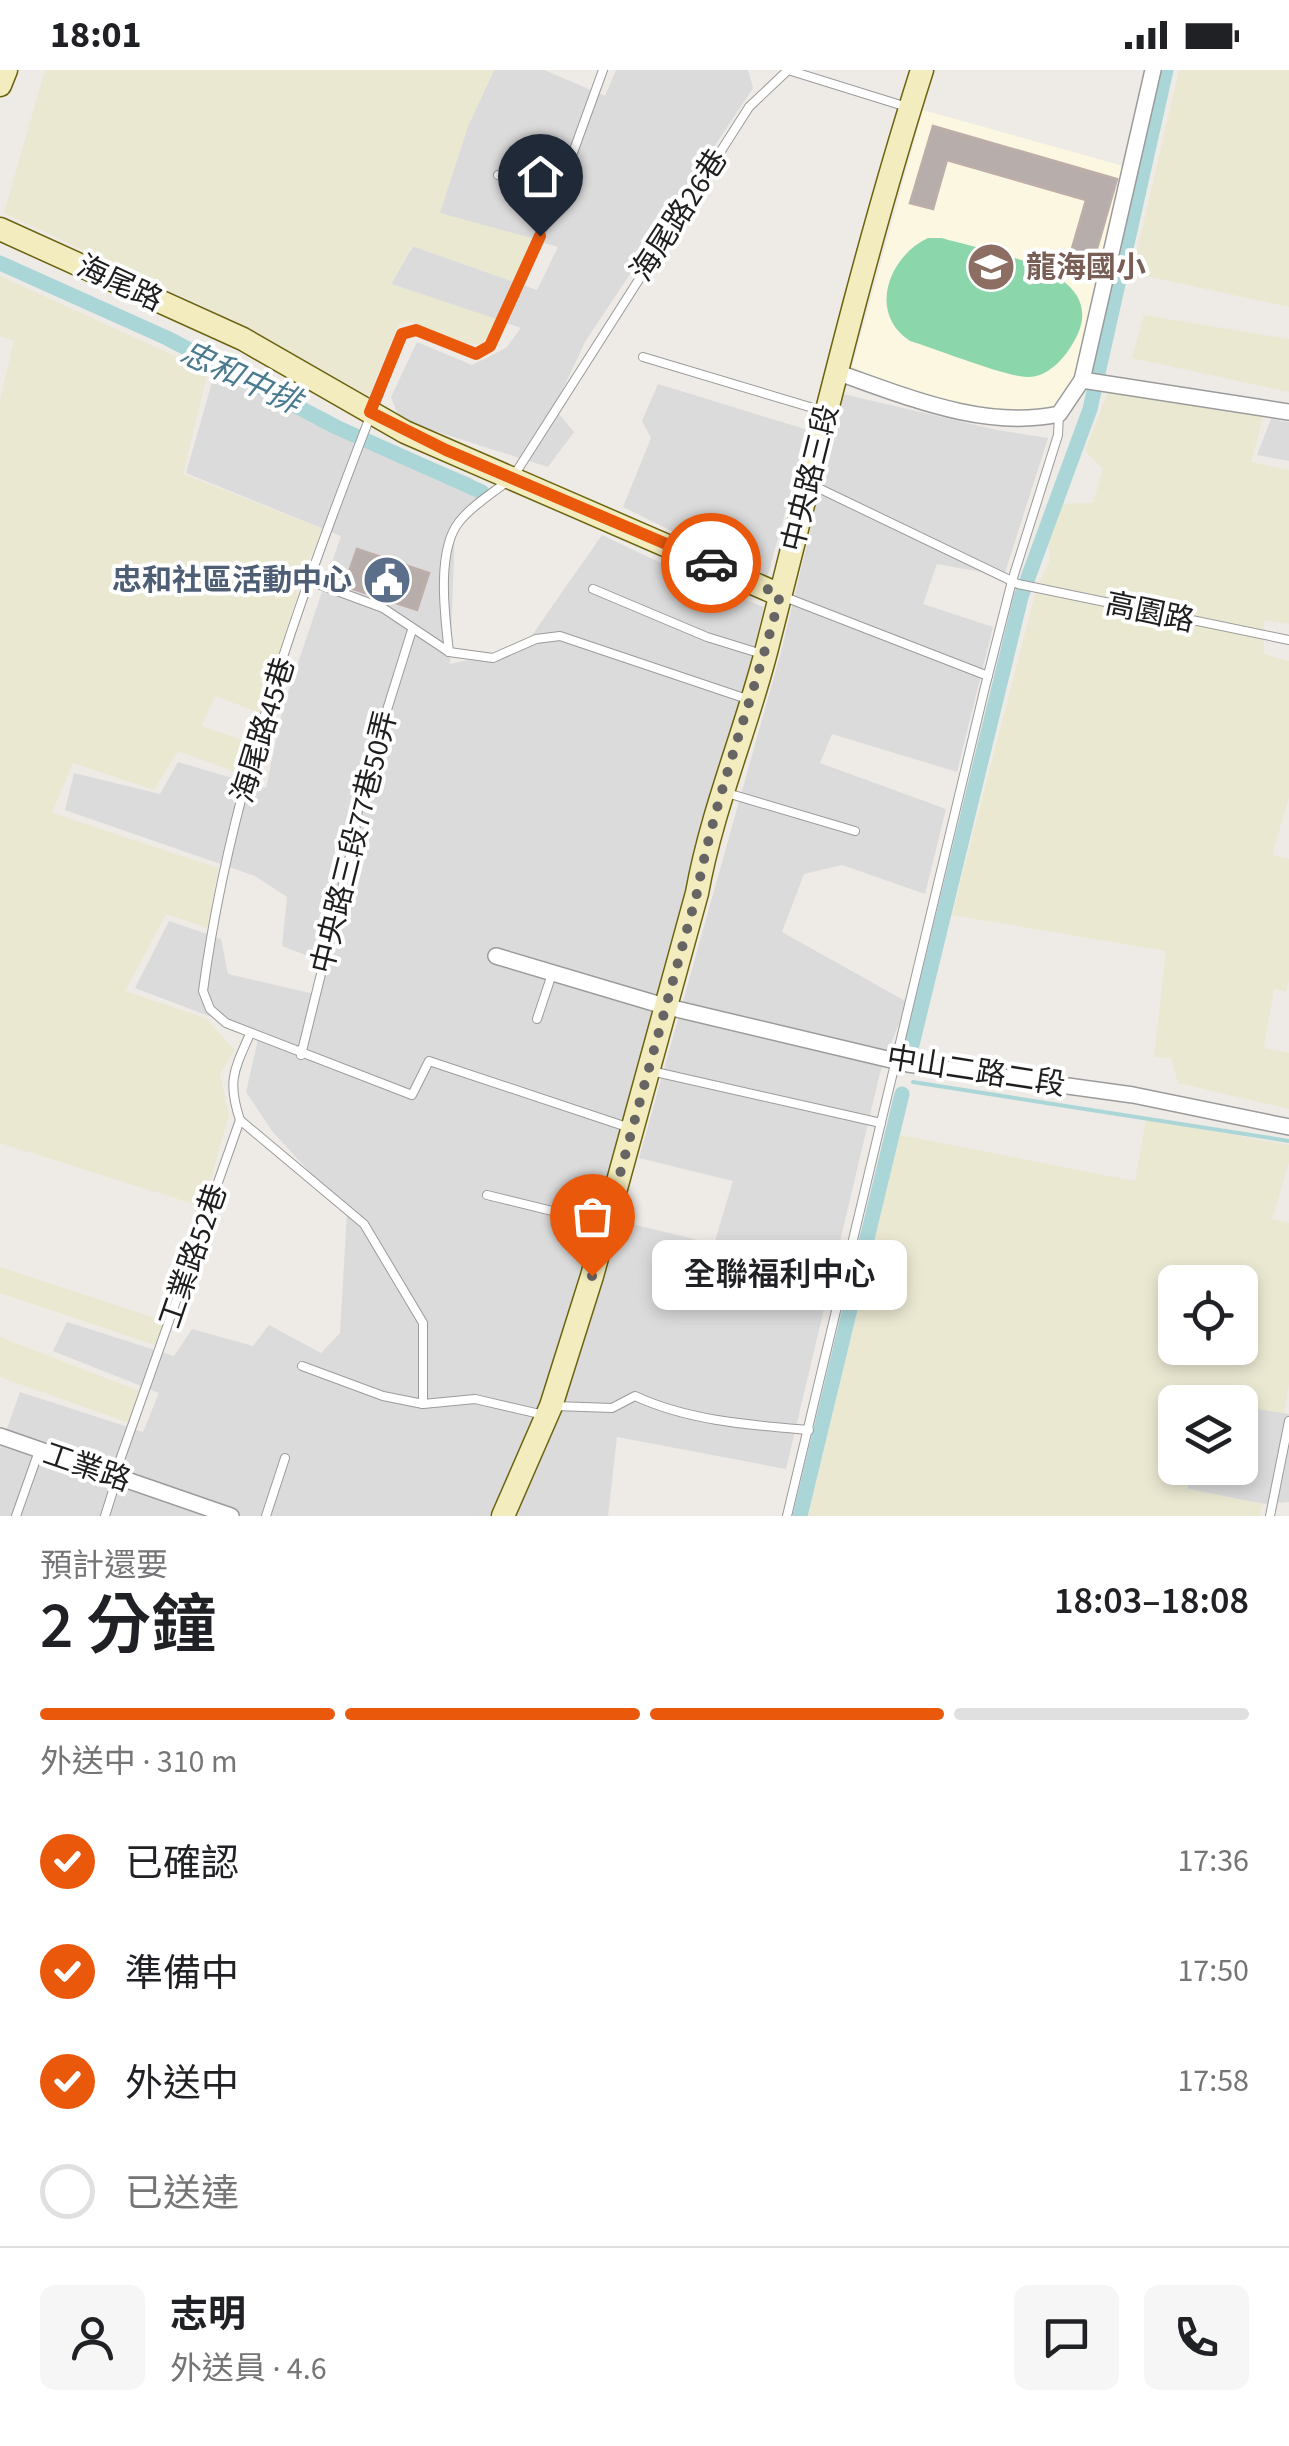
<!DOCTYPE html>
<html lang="zh-TW">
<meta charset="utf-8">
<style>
:root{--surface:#fff;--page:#f6f6f6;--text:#202124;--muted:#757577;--line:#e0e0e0;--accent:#ea580c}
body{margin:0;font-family:"Source Sans 3","Noto Sans TC",sans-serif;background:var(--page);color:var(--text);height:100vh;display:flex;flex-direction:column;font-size:38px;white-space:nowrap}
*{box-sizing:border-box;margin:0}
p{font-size:32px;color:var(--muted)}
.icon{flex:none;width:55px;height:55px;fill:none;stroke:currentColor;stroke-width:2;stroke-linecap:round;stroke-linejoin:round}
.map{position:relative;height:1446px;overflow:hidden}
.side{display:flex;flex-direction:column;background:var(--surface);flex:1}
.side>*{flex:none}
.fabs{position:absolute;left:1158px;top:1195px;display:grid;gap:20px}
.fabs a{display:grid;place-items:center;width:100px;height:100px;border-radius:15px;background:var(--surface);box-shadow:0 5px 15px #0003;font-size:50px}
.pin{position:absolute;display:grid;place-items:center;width:85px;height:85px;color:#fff;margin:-102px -42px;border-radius:50% 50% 50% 0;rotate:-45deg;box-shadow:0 0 10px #0007}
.pin .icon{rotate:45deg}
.courier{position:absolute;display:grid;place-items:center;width:100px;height:100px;margin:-50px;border:8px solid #ea580c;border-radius:50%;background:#fff;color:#222;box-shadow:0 2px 12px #0007}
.bubble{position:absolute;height:70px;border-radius:15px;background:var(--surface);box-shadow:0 5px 15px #0003;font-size:32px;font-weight:600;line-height:70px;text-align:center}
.head em{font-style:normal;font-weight:600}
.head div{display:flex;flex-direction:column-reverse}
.head{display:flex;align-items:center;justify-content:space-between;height:170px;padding:0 40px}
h1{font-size:65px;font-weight:600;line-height:75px}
.bar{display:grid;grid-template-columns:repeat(4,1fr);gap:15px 10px;align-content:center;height:120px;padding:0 40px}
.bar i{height:12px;border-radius:8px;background:var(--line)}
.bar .active{background:var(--accent)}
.bar p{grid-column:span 4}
.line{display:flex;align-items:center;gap:25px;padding:0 40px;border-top:2px solid var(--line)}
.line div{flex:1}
.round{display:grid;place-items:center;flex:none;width:105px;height:105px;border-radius:15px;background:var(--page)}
ol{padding:0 40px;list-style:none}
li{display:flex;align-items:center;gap:30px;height:110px}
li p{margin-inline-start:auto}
li .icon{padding:10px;border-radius:50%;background:var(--accent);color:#fff;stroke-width:4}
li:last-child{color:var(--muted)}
li i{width:55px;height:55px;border:5px solid var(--line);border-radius:50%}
.status{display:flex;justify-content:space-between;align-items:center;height:70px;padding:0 50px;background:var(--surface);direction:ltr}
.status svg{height:28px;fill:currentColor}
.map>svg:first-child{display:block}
.residential{fill:#dcdbdb}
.education{fill:#fcf7e1}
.farmland{fill:#ebe8d2;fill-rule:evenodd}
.pitch{fill:#8bd6ab}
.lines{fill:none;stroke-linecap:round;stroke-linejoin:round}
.stream{stroke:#aad6d8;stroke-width:4}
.canal{stroke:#aad6d8;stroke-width:15}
.building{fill:#b7aeab;stroke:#beaea9;stroke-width:2.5}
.lane-casing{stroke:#9b9b9b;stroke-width:10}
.street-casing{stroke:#9b9b9b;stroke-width:18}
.secondary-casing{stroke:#6b640f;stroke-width:25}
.lane{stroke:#fff;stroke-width:8}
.street{stroke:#fff;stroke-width:15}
.secondary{stroke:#f3ecbe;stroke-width:22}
.done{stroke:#676564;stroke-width:10;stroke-dasharray:0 18}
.route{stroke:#ea580c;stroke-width:12}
.labels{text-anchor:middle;stroke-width:8;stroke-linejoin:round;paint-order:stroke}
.street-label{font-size:30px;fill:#1e1e1e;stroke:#fff}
.education-label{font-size:30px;font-weight:bold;fill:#785e54;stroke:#fff;text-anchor:start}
.service-label{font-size:30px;font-weight:bold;fill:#4e5e75;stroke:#fff;text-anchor:end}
.water-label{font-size:32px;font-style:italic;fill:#4a7a8f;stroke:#fff}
</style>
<div class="status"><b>18:01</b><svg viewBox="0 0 49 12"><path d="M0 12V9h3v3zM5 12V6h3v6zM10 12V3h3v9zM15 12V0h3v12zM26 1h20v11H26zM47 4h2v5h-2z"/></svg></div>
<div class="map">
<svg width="1289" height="1446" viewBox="0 0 1289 1446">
<rect width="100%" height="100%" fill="#eeeae5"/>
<g class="residential">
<polygon points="494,0 544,0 605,26 616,0 748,0 753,18 585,272 554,338 574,362 548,397 400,350 391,327 417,272 472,295 506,278 521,258 391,214 413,176 537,220 558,177 439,143 468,56"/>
<polygon points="215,302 275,319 376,370 472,408 489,425 455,457 450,594 523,578 602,465 713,518 764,537 698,805 551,1319 494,1446 0,1446 0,1378 20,1322 143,1362 159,1323 53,1281 67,1252 174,1286 192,1259 253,1276 269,1255 321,1283 340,1263 347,1143 272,1061 246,1022 259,965 135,918 169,851 221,869 228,904 314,924 321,891 282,876 287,827 255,806 65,740 74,703 160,724 178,692 266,718 283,637 341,466 186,403"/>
<polygon points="658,314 808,360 767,508 623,437 651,368 642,351"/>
<polygon points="843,324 997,360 1048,368 1004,506 937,494 923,534 993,557 957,702 832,664 820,693 946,739 925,824 842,795 804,804 782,862 907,932 880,1003 786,1399 617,1367 608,1446 516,1446 565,1324 620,1151 714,1174 733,1111 639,1088 781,582"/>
<polygon points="1271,349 1289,352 1289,391 1257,385"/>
<polygon points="1240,1336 1289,1344 1289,1432 1263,1434 1188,1419 1187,1398 1240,1398"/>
</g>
<polygon class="education" points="923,40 1127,97 1078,299 1069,325 1055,342 991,342 916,323 852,297"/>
<g class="farmland">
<polygon points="45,0 494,0 468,56 440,143 535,169 517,213 412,176 391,214 499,250 481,275 456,271 412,252 399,254 369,326 237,252 4,143"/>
<polygon points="1179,0 1289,0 1289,237 1132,203"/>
<polygon points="0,206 208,301 183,404 323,459 305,499 285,494 278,509 298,523 260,643 215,626 202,656 255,675 244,705 178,681 154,720 73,693 52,743 218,798 208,858 166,844 125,921 205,948 235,980 220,1003 229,1045 203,1137 0,1073 0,329 14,271 0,266"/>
<polygon points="1144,245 1289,269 1289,322 1132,288"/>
<polygon points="1112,312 1264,344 1251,392 1289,400 1289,554 1264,550 1264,584 1289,591 1289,727 1272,785 1289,789 1289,910 1286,922 1274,918 1264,978 1289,983 1289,1039 1178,1013 1171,988 1154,987 1166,881 952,845 1037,517 1050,490 1048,467 1058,434 1093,433 1103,399 1085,381"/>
<path d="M1146,1049L1289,1075V1092L1272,1149L1289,1153V1314L1284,1343L1240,1336V1332H1175V1398H1187L1188,1419L1263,1434L1259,1446H808L900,1065L1135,1111ZM1175,1212H1240V1278H1175Z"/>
<polygon points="0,1197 167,1252 155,1275 0,1223"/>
<polygon points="0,1267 139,1321 129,1353 0,1307"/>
</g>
<path class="pitch" d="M928,168H942C990,183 1123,200 1070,278C1061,292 1045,308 1027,307C1003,306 937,279 910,271C867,243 889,186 928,168Z"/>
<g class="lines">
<polyline class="stream" points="913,1012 1289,1071"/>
<g class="canal">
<polyline points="0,193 167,268 336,357 482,422"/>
<polyline points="910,983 1021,527 1090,339 1166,0"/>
<polyline points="800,1446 902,1024"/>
</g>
</g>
<g class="building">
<polygon points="933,56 1117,109 1094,189 1071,182 1086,130 947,90 933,139 910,133"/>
<polygon points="357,479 429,503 417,540 344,516"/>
</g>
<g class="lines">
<g class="lane-casing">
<g id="lane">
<path d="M603,0L558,124L490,276L476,284L417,260L402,264C320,476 233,694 203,921L210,939L226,953L412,1025L429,991L627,1057"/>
<polyline points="498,105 558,124"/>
<polyline points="643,287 823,341"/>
<polyline points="810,414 1018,514 1289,570"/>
<polyline points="310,511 383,538 449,582 493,588 536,569 560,566 747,629"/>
<polyline points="593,519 707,567 762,584"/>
<polyline points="782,526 988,606"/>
<path d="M449,582C445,547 436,481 459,452C472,435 497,420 513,407L749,37L788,0L907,37"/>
<polyline points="727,723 855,761"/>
<polyline points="537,949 552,904"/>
<polyline points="301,985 353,774 360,726 412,560"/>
<polyline points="651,1001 881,1053"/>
<polyline points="240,1050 364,1154 423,1253 423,1334"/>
<polyline points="487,1125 605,1154"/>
<polyline points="302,1296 383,1326 423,1334 475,1329 544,1345"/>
<path d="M555,1336L612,1338L635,1326C689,1351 750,1355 809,1360"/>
<path d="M114,1407L240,1050C227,1011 234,1000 250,964"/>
<polyline points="16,1446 39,1381"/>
<polyline points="105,1446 117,1408"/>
<polyline points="266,1446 285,1388"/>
<polyline points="787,1446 985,617 1012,511 1058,365 1059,344"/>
<polyline points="1270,1446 1289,1351"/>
</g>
</g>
<g class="street-casing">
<g id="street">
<path d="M836,302C908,327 984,360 1059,344L1082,310L1289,342"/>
<polyline points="1082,310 1153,0"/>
<polyline points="496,886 664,936 908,994 1133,1025 1289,1057"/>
<polyline points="0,1366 231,1446"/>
</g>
</g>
<g class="secondary-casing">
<g id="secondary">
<polyline points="0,15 6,0"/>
<polyline points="0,159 243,269 405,362 780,525"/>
<path d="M503,1446L551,1336L592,1206L697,823C712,740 745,663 766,582C816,387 861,191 922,0"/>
</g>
</g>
<use href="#lane" class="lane"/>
<use href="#street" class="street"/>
<use href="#secondary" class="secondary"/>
</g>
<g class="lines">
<path class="done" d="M592,1206L697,823C716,721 755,625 780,525L711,493"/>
<polyline class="route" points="540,166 490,276 476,284 416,260 402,264 370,342 446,380 711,493"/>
</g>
<defs>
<g id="school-disc" transform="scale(2.5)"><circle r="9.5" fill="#8d6e63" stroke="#fff"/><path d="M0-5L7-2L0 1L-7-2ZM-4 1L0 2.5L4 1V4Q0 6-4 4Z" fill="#fff"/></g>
<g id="civic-disc" transform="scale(2.5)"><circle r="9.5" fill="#5c6f8a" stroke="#fff"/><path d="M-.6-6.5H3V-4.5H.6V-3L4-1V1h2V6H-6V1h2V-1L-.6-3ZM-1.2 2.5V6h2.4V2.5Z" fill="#fff"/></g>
</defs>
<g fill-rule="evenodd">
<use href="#school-disc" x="991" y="197"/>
<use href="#civic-disc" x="387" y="510"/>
</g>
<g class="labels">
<g class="street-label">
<text transform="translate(679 145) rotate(-57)" y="10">海尾路26巷</text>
<text transform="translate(120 213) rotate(25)" y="10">海尾路</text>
<text transform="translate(810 408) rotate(-76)" y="10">中央路三段</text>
<text transform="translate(1150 542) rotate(12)" y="10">高園路</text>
<text transform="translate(263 660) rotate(-73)" y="10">海尾路45巷</text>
<text transform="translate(354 772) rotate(-76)" y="10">中央路三段77巷50弄</text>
<text transform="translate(976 1001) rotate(9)" y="10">中山二路二段</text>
<text transform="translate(193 1186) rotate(-71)" y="10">工業路52巷</text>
<text transform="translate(87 1397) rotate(19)" y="10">工業路</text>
</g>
<g class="education-label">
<text x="1026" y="207">龍海國小</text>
</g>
<g class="service-label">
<text x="352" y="520">忠和社區活動中心</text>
</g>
<g class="water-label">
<text transform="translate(241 307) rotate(25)" y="11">忠和中排</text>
</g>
</g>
</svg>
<div class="fabs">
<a><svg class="icon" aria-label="locate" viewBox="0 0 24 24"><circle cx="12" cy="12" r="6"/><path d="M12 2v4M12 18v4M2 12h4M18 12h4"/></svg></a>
<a><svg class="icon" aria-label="layers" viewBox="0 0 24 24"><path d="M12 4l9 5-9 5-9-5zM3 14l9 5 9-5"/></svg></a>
</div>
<div class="pin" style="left:592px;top:1206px;background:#ea580c"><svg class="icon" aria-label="bag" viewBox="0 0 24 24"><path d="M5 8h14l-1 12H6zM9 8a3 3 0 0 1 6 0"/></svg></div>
<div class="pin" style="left:540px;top:166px;background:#1f2937"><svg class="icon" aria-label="home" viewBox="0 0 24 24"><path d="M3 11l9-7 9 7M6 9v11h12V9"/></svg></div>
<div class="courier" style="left:711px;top:493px"><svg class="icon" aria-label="car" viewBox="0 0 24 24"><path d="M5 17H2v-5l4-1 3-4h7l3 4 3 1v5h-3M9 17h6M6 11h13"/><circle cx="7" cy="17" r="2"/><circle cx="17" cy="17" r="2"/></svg></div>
<div class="bubble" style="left:652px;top:1170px;width:255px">全聯福利中心</div>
</div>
<section class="side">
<div class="head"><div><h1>2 分鐘</h1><p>預計還要</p></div><em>18:03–18:08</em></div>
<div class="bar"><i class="active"></i><i class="active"></i><i class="active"></i><i></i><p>外送中 · 310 m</p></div>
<ol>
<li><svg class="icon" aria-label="check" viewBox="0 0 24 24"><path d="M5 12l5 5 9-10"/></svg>已確認<p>17:36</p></li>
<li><svg class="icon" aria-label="check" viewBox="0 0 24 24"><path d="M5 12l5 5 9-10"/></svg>準備中<p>17:50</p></li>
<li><svg class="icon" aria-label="check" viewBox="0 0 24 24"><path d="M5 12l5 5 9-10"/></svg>外送中<p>17:58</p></li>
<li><i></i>已送達</li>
</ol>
<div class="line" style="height:180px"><a class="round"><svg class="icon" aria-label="person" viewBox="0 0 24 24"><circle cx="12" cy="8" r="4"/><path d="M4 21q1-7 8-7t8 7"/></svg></a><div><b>志明</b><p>外送員 · 4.6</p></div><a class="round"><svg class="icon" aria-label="chat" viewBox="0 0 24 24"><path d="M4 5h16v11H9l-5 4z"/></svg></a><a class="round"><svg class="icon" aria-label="phone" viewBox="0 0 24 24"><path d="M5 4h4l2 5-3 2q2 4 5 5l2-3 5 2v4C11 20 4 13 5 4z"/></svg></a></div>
</section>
